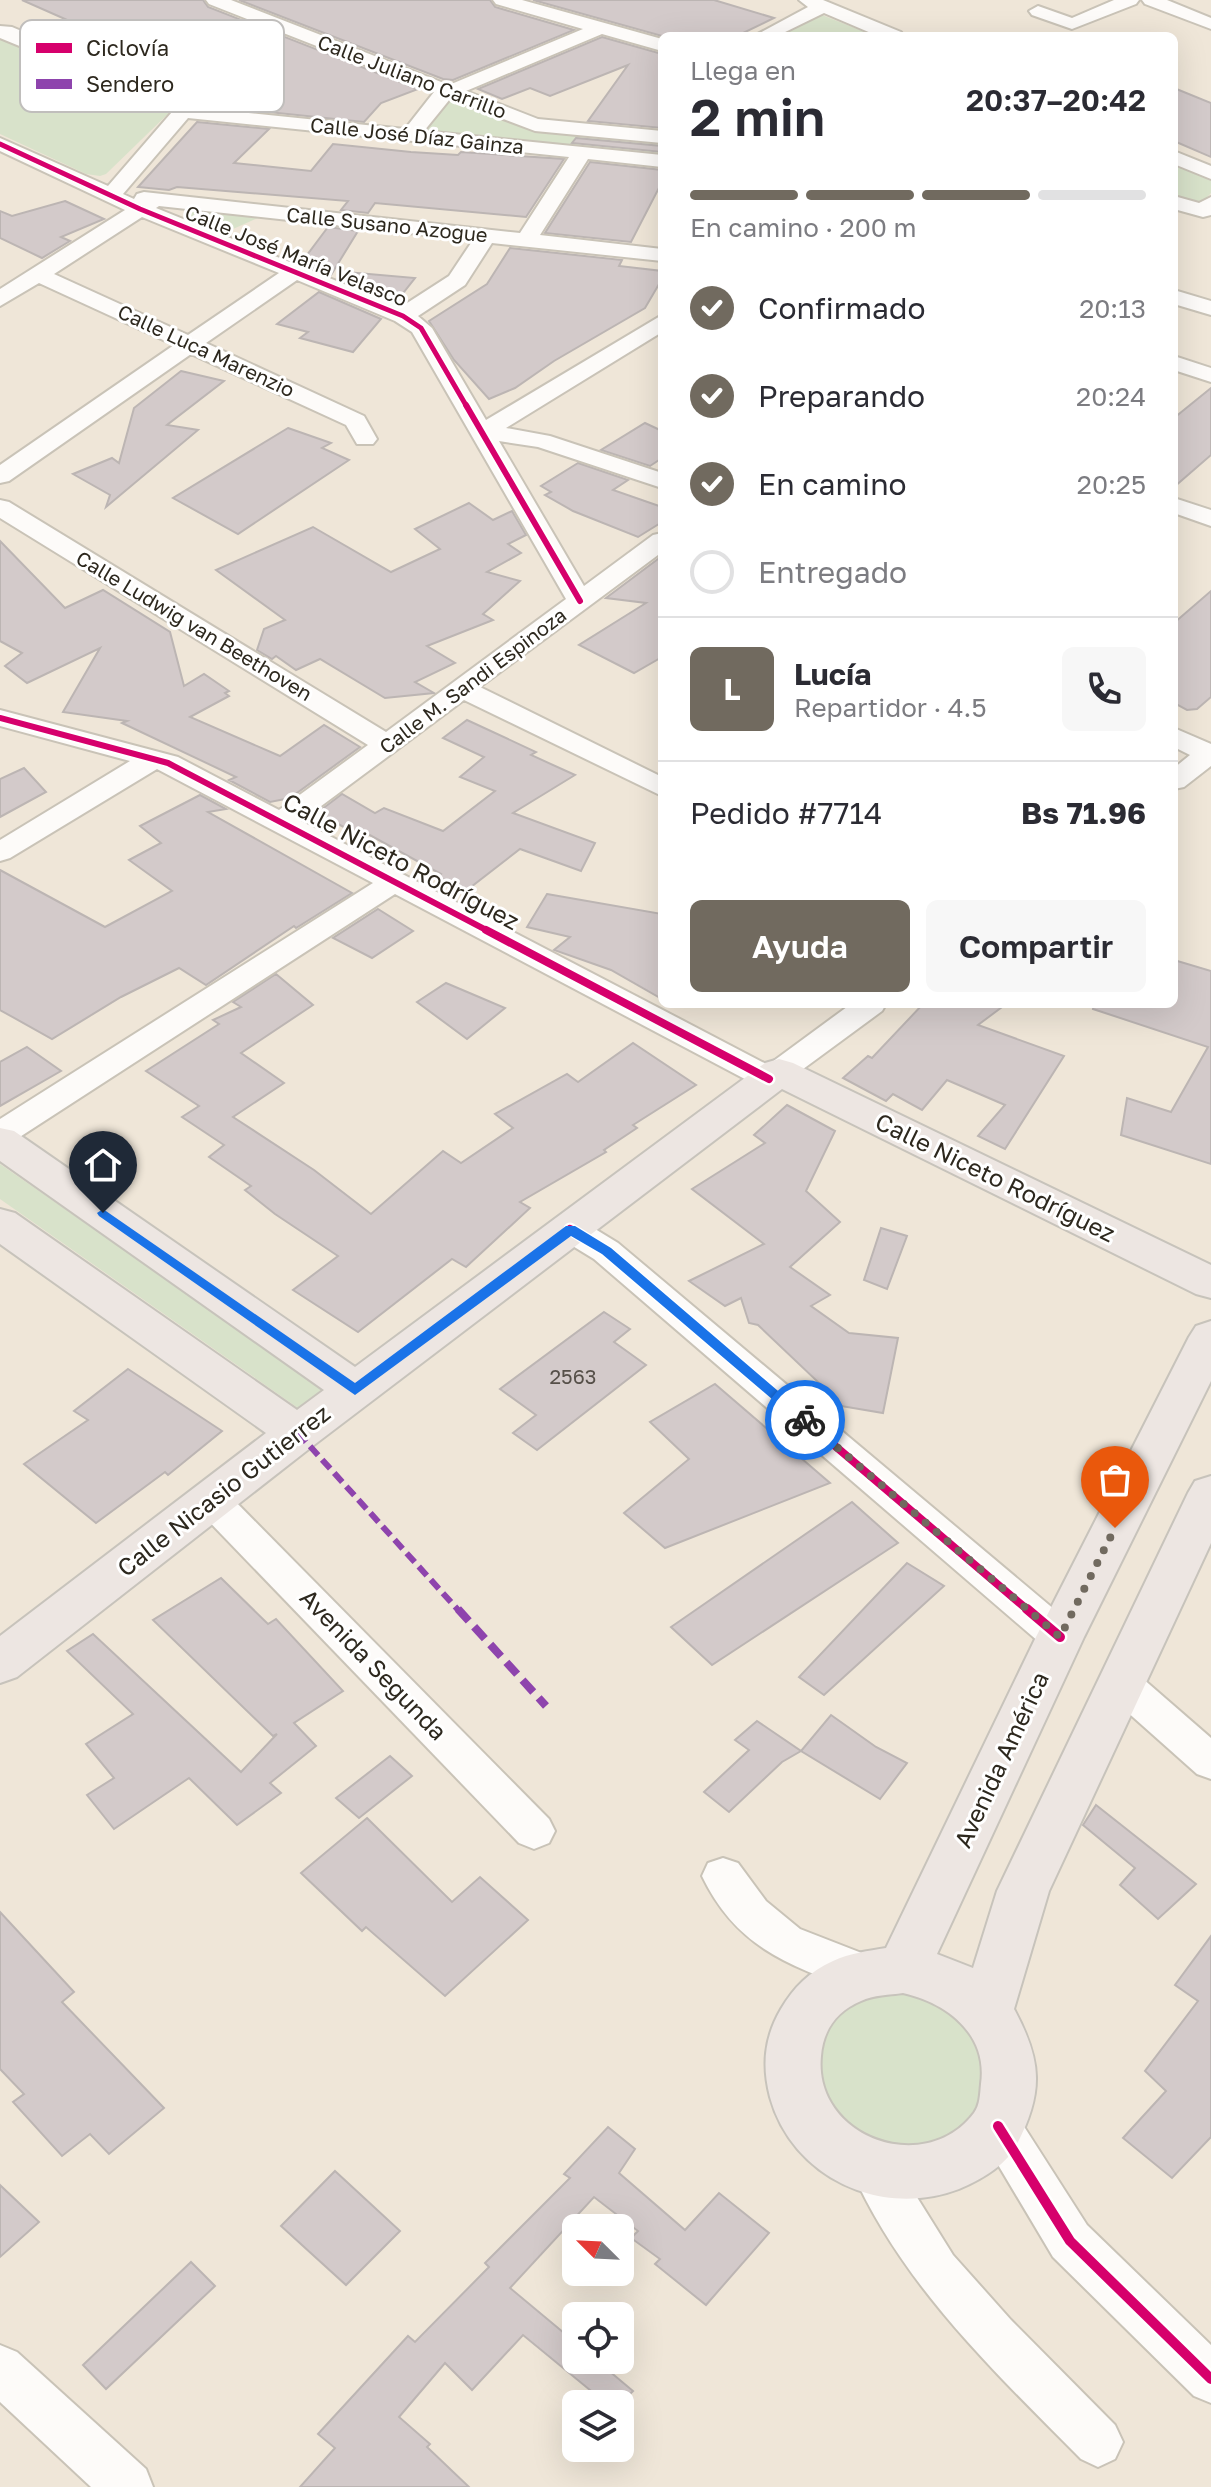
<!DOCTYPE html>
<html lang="es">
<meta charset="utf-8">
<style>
:root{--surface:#fff;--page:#f7f7f7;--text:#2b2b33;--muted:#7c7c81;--line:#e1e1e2;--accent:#716a5f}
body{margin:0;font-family:"Golos Text",sans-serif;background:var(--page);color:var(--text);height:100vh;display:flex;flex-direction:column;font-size:30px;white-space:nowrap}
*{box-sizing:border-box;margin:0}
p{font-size:26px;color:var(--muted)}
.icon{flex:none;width:44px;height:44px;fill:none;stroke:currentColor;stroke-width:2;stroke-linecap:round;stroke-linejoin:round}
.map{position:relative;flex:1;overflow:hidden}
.side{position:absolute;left:658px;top:32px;width:520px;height:976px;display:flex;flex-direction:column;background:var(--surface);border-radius:12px;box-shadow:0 8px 32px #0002}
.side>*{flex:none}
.needle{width:52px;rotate:294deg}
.tools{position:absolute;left:562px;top:2214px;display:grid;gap:16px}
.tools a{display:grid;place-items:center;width:72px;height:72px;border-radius:12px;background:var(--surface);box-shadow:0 8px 32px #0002;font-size:40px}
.pin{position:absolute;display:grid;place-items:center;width:68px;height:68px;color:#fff;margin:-82px -34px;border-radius:50% 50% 50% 0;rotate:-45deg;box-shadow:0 0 8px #0007}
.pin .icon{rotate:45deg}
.courier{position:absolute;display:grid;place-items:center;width:80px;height:80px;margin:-40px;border:6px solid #1a73e8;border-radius:50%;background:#fff;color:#222;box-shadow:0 2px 10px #0007}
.headline em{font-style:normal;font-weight:600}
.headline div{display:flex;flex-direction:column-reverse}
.headline{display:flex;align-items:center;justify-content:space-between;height:136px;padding:0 32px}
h1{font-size:52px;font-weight:600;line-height:60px}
.bar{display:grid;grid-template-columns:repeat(4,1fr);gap:12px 8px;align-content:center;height:96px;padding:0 32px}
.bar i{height:10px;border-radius:6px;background:var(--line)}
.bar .on{background:var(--accent)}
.bar p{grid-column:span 4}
.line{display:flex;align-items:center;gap:20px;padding:0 32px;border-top:2px solid var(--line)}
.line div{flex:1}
.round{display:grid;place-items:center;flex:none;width:84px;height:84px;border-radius:12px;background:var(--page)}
ol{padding:0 32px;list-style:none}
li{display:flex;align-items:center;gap:24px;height:88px}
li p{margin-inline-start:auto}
li .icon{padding:8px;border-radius:50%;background:var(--accent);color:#fff;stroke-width:4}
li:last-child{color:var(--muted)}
li i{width:44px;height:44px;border:4px solid var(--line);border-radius:50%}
.cta{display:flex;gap:16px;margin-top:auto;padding:16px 32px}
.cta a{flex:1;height:92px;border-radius:12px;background:var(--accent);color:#fff;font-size:32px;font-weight:600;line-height:92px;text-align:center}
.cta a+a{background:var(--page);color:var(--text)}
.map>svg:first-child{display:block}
.green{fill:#d8e2ca}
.building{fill:#d3caca;stroke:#bcb5b3;stroke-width:2}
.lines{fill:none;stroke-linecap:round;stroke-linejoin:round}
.minor-casing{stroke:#c9c3b7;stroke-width:4}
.major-casing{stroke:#c7c3bb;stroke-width:4}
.minor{fill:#fdfbf9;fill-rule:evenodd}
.major{fill:#ede6e2;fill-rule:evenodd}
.quiet-far1{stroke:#8e44ad;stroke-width:6;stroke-dasharray:12 6;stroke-linecap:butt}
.quiet{stroke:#8e44ad;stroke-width:8;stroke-dasharray:16 8;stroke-linecap:butt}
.cycleway-far3-casing{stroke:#fff;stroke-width:8}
.cycleway-far2-casing{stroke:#fff;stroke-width:10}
.cycleway-far1-casing{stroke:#fff;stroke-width:13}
.cycleway-casing{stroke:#fff;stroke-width:15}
.cycleway-far3{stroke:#d6006c;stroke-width:5}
.cycleway-far2{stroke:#d6006c;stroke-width:6}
.cycleway-far1{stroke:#d6006c;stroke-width:8}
.cycleway{stroke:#d6006c;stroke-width:10}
.route{fill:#1a73e8}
.done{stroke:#716a5f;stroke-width:8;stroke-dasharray:0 14.4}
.labels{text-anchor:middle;stroke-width:6;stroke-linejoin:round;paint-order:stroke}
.far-street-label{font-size:20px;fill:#2d281e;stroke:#fff}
.number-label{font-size:20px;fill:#565049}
.street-label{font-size:24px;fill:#2d281e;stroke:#fff}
.key{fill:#fff;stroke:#c0bebc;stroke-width:2}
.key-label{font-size:22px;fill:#2d281e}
</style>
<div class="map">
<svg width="1211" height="2487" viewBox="0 0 1211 2487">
<rect width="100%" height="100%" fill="#efe6d8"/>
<g class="green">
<polygon points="817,14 822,15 875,36 771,36"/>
<polygon points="0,38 174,108 106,174 100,176 86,174 0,134"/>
<polygon points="457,99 535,129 662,141 662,157 428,132 426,129 447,102"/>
<polygon points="1183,164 1211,177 1211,193 1202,203 1174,199 1174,170"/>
<polygon points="201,211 260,217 233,229 228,239 183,220 191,212"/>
<polygon points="0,1164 324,1388 298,1408 0,1199"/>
<polygon points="915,1992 964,2020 979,2043 987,2070 984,2098 971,2123 948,2142 888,2152 832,2123 810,2048 820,2025 861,1995"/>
</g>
<g class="building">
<polygon points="22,0 203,0 208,7 418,89 381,103 364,122 211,106 239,74 187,93 129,69 138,66 61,35 83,27"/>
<polygon points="239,0 490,0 495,7 574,30 453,80 443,79"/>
<polygon points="533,0 714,0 774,18 737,36 662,36"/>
<polygon points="602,37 662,54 662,128 588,121 628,65 550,96 530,88 502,99 478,89"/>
<polygon points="1174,88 1211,103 1211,157 1174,141"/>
<polygon points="197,122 269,129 234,163 311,171 333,144 411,152 458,155 461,152 564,159 526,217 375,203 368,213 341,210 348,201 177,187 169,190 138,187"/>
<polygon points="576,138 662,146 662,152 572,143"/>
<polygon points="590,162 662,170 662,182 631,242 545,233"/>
<polygon points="65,201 104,219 61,237 70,241 42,258 0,238 0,211 12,216"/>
<polygon points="328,227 358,231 331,275 301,263"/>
<polygon points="510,248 622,260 619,266 662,271 662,279 645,308 554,361 515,388 489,399 454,360 429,321 487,284"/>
<polygon points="346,272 415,278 396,302 338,278"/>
<polygon points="319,292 381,319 353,352 300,338 308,332 277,324"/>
<polygon points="181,371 224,381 167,425 198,430 106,507 110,495 73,474 112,458 119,463 134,408"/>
<polygon points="1211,388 1211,455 1174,487 1174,418"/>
<polygon points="645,423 662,431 662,458 650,466 601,450"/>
<polygon points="288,428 331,443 322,448 349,460 238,534 173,498"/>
<polygon points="578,463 628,480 613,490 662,507 662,522 638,537 573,511 545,495 551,492 541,486"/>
<polygon points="469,503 493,520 512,511 526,535 508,544 521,553 487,572 520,581 483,614 493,620 427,646 455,663 415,682 434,693 385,698 320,659 296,670 276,656 272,659 257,650 264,629 285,620 216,570 313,527 391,572 440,549 415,529"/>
<polygon points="0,541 65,608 103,590 170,632 184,686 204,674 229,691 225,693 229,696 190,717 280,756 324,725 360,747 290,798 270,802 229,780 236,777 122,723 127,721 63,712 100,648 27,683 5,666 22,653 0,641"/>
<polygon points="662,556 662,657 634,673 579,645 646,603 606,598"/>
<polygon points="1211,591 1211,697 1197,709 1187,710 1174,703 1174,623"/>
<polygon points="467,720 536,752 531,755 575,775 513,813 595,843 581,871 520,849 467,890 438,877 441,874 366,833 361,836 317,813 342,794 375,813 384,808 443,831 495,791 460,777 484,757 443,738"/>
<polygon points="24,768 46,792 0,817 0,779"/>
<polygon points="200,795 226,809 208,812 352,893 296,928 294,926 206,985 179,968 121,997 52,1039 0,1010 0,870 105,927 172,891 129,860 161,843 140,826"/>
<polygon points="547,894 662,914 662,999 611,970 554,950 570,937 527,927"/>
<polygon points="378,909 413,931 372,958 333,938"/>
<polygon points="1174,960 1211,971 1211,1164 1121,1135 1127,1098 1171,1112 1208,1047 1093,1009 1094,1004 1174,1004"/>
<polygon points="276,974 313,1005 241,1053 284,1083 233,1117 314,1170 371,1214 443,1151 461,1163 513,1128 495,1114 567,1074 578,1082 633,1043 696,1085 633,1125 637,1128 604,1150 606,1152 520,1202 530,1208 466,1267 452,1259 358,1332 293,1290 338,1256 275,1214 245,1190 251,1186 209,1157 224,1145 182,1117 199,1106 146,1071 219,1024 213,1020 241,1007 233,1002"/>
<polygon points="446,983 479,997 505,1008 467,1039 417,1002"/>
<polygon points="923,1004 1006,1004 978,1025 1064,1056 1005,1149 978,1136 1005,1105 947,1080 922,1110 893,1094 886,1101 843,1078 868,1056 872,1058"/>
<polygon points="27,1047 61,1071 0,1106 0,1062"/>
<polygon points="787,1105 835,1131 806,1191 840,1222 790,1267 830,1295 811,1306 849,1333 898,1338 883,1413 835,1405 836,1399 758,1325 749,1323 741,1298 725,1306 689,1281 764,1244 692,1189 765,1143 754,1135"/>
<polygon points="881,1228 907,1236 887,1289 864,1280"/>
<polygon points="604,1312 630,1329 614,1342 646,1365 537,1450 513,1433 536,1415 500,1389"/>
<polygon points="128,1369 222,1431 168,1475 165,1472 96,1523 24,1464 88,1420 74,1411"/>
<polygon points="715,1384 830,1483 665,1548 624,1513 689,1459 650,1422"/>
<polygon points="852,1502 898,1543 712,1665 671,1627"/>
<polygon points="907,1563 944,1586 824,1695 799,1677"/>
<polygon points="221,1578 268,1624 276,1619 343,1691 294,1723 316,1746 270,1783 281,1793 237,1825 189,1778 114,1829 87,1795 114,1778 86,1744 133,1714 67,1651 93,1634 241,1772 277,1734 273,1736 153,1620"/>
<polygon points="831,1715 876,1747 907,1763 880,1799 801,1751"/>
<polygon points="757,1721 801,1751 782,1762 729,1812 704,1792 749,1750 735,1740"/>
<polygon points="390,1756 412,1776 359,1818 336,1798"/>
<polygon points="1096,1805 1196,1884 1158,1919 1120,1885 1135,1868 1083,1825"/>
<polygon points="367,1818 452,1902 480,1877 528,1920 445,1996 366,1927 362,1931 301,1873"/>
<polygon points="0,1912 74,1992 62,2002 164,2108 109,2154 90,2134 62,2156 13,2102 24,2094 0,2069"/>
<polygon points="1211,1936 1211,2137 1172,2178 1123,2138 1166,2091 1145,2071 1198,2001 1175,1985"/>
<polygon points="608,2127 635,2149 619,2173 685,2230 719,2193 769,2233 706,2305 655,2264 660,2259 631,2238 638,2231 594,2197 510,2288 576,2343 576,2360 596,2360 633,2391 620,2404 607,2404 523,2335 472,2390 445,2363 399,2417 430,2444 427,2447 469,2487 300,2487 335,2448 318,2434 408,2336 415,2342 489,2267 485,2263 570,2178 564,2174"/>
<polygon points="335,2171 400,2231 346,2285 281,2226"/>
<polygon points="0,2185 39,2222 0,2257"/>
<polygon points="191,2262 215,2286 106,2389 83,2365"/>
</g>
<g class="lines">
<g class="minor-casing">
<g id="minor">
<path d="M206,0H231L449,85L583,29L496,4L493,0H522L662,39V51L602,34L466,91L538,119L662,131V143L535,131L450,99L424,131L662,155V167L588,159L540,235L662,249V261L492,243L465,285L418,316L432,328L486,420L662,315V332L506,428L550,436L662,473V488L538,447L499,441L584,586L653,535L662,533V552L480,687L662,777V796L464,700L301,821L768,1065L851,1004H886L882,1011L780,1086L769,1089L758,1086L395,894L12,1142L0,1145V1119L373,883L157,769L10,858L0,861V840L130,761L0,726V710L178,757L279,810L368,745L0,518V500L9,502L386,732L566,599L412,332L395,321L297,280L206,343L364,416L377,439L373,444H357L346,425L191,354L9,481L0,483V465L174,345L39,283L0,306V289L125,210L0,151V138L108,186L172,112L166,106L0,38V26L12,27L180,98L189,107L405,129L434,92L209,4ZM188,118L569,157L520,233L144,192L137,194L134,199L123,194ZM159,206L473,240L449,276L401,307L156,208ZM142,217L279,273L188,335L54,274Z"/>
<polygon points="799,0 823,0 901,32 903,36 878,36 824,13 777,36 754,36 808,7"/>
<polygon points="1114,0 1139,0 1136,4 1072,29 1032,15 1029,11 1038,6 1072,18"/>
<polygon points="1142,0 1167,0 1211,18 1211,29 1145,4"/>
<polygon points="1174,151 1211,166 1211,179 1174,164"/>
<polygon points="1174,196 1199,203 1211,197 1211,215 1203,217 1174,209"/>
<polygon points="1174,290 1211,301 1211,315 1174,304"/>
<polygon points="1174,356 1211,368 1211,382 1174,370"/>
<polygon points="1174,498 1211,510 1211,526 1174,513"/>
<polygon points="1174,728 1211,744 1211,766 1184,787 1174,789 1174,768 1190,755 1174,747"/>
<polygon points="570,1217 582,1221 618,1243 1074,1626 1080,1637 1074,1648 1060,1653 1046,1648 594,1259 558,1237 553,1229 558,1221"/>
<polygon points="211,1486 224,1490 549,1819 555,1831 549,1843 534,1849 519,1843 198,1510 192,1500 198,1490"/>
<polygon points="1120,1666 1134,1671 1211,1738 1211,1779 1197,1774 1106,1693 1100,1682 1106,1671"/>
<path d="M723,1858L738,1863L766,1901L800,1929L877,1959L884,1973L877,1987L862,1992C791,1966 737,1949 702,1876L708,1863Z"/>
<polygon points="998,2105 1014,2111 1087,2225 1211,2345 1211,2403 1194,2396 1053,2257 975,2126 982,2111"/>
<path d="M874,2147L890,2154L953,2255L1011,2320L1115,2425L1123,2442L1115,2459L1098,2467L1081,2459C994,2371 902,2285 851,2169L858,2154Z"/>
<polygon points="0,2345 17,2352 146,2469 153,2487 91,2487 0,2402"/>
</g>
</g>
<g class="major-casing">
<g id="major">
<polygon points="779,1059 793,1063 1211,1265 1211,1298 1196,1294 782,1089 314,1445 17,1677 0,1683 0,1636 266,1433 0,1244 0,1209 15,1213 297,1410 324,1390 0,1161 0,1128 14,1131 355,1367 765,1063"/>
<path d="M1211,1321V1381L1084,1637L937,1954L973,1968L997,1891L1188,1493L1195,1481L1211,1476V1543L1049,1891L1014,2009C1042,2061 1044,2092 1016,2146C1004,2167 980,2180 959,2189C881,2219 792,2177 770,2097C762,2066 764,2038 781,2009C794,1987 809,1972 833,1961C850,1953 868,1951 886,1948L1036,1637L1189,1337L1196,1326ZM903,1993C947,2003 988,2034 981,2084C980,2094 980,2105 974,2113C925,2178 813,2137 821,2056C823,2030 837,2011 861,2001C873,1995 890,1995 903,1993Z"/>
</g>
</g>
<use href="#minor" class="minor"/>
<use href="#major" class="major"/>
<polyline class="quiet-far1" points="298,1433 459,1611"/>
<polyline class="quiet" points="458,1609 546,1706"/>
<g class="cycleway-far3-casing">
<polyline id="cycleway-far3" points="0,144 140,209 403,316 421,328 467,407"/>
</g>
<g class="cycleway-far2-casing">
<g id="cycleway-far2">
<polyline points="466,405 580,601"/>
<polyline points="0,718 168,763 490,932"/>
</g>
</g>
<g class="cycleway-far1-casing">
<g id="cycleway-far1">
<polyline points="486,930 769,1079"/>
<polyline points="570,1229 606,1251 1029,1611"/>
</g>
</g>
<g class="cycleway-casing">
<g id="cycleway">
<polyline points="1027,1609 1060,1637"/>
<polyline points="998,2126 1070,2241 1211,2379"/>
</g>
</g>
<use href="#cycleway-far3" class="cycleway-far3"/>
<use href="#cycleway-far2" class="cycleway-far2"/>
<use href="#cycleway-far1" class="cycleway-far1"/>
<use href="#cycleway" class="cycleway"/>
</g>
<polygon class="route" points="103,1209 355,1383 566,1226 575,1226 611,1248 812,1420 805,1425 800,1423 602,1254 571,1236 355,1395 99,1216 97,1213"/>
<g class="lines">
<polyline class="done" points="805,1420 1060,1637 1115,1528"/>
</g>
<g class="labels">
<g class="far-street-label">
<text transform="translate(412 77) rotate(21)" y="7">Calle Juliano Carrillo</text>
<text transform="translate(417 136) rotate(6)" y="7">Calle José Díaz Gainza</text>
<text transform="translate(387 225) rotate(6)" y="7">Calle Susano Azogue</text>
<text transform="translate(296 256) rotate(22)" y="7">Calle José María Velasco</text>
<text transform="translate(206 351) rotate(25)" y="7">Calle Luca Marenzio</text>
<text transform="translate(194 626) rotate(31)" y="7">Calle Ludwig van Beethoven</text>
<text transform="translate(473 681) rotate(-37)" y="7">Calle M. Sandi Espinoza</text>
</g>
<g class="number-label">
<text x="573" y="1384">2563</text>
</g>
<g class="street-label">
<text transform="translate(401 862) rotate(28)" y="8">Calle Niceto Rodríguez</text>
<text transform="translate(995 1178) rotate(26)" y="8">Calle Niceto Rodríguez</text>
<text transform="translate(224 1491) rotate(-38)" y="8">Calle Nicasio Gutierrez</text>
<text transform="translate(373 1665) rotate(46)" y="8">Avenida Segunda</text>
<text transform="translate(1002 1760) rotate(-65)" y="8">Avenida América</text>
</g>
</g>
<rect x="20" y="20" width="264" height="92" rx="12" class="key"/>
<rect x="36" y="43" width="36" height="10" fill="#d6006c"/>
<rect x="36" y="79" width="36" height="10" fill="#8e44ad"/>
<g class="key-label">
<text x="86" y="56">Ciclovía</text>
<text x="86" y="92">Sendero</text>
</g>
</svg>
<div class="tools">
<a><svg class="needle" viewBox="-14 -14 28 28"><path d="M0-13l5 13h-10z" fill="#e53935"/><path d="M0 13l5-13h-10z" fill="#7c7c81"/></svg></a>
<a><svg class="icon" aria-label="locate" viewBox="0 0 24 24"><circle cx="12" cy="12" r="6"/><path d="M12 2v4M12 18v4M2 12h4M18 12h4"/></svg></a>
<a><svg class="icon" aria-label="layers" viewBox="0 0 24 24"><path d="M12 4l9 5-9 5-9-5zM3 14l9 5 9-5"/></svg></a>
</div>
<div class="pin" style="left:1115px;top:1528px;background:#ea580c"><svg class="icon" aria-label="bag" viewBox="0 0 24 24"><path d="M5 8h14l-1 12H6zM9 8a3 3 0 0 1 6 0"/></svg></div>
<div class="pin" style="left:103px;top:1213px;background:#1f2937"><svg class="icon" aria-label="home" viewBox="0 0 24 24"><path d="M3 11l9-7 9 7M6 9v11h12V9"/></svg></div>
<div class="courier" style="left:805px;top:1420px"><svg class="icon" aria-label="bike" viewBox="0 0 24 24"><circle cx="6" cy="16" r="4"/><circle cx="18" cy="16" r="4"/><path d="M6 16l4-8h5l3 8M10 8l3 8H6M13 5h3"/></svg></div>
<section class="side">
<div class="headline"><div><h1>2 min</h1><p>Llega en</p></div><em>20:37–20:42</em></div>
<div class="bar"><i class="on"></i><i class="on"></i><i class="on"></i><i></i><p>En camino · 200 m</p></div>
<ol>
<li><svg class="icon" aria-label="check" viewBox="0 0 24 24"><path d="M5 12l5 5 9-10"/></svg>Confirmado<p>20:13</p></li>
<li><svg class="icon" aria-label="check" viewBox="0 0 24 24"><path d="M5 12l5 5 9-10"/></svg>Preparando<p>20:24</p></li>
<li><svg class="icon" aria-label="check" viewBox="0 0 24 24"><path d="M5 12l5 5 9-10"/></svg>En camino<p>20:25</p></li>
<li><i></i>Entregado</li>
</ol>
<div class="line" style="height:144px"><b class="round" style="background:var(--accent);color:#fff">L</b><div><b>Lucía</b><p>Repartidor · 4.5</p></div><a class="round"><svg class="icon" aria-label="phone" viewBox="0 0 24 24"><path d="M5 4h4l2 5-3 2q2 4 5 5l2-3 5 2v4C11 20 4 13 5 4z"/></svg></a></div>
<div class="line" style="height:104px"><div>Pedido #7714</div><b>Bs 71.96</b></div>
<div class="cta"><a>Ayuda</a><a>Compartir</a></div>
</section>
</div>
